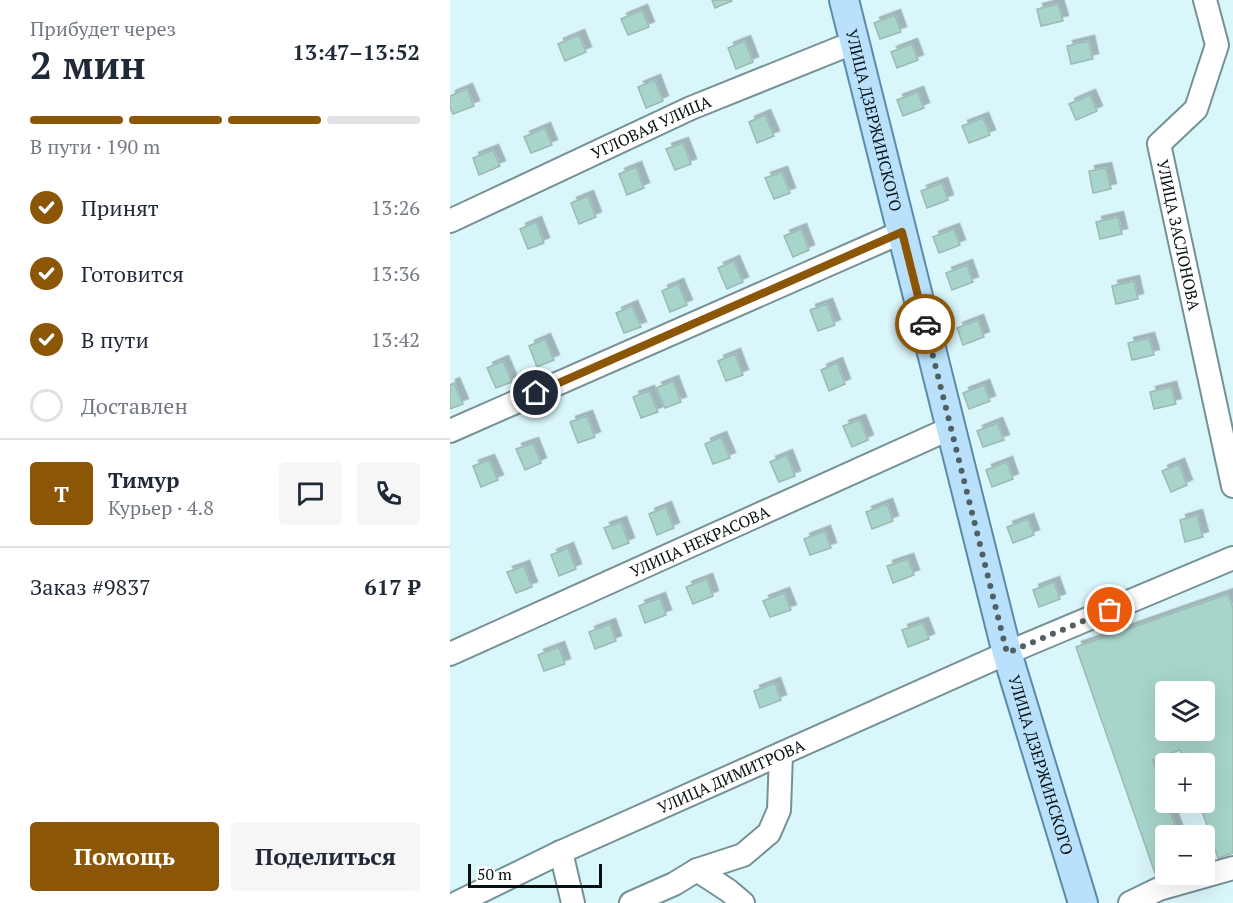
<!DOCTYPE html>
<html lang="ru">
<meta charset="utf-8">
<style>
:root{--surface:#fff;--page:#f6f6f7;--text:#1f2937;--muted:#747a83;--line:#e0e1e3;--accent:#8c5607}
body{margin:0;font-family:"PT Serif",serif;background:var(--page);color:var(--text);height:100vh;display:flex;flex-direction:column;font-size:22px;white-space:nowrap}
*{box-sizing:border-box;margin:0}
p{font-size:20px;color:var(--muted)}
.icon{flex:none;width:33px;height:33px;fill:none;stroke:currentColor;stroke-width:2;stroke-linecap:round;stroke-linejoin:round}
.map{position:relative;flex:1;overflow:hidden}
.panel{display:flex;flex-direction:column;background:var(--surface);width:450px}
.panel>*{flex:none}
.buttons{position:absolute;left:705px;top:681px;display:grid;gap:12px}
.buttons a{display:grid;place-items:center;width:60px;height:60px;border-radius:6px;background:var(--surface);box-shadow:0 6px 24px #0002;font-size:30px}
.scale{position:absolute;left:18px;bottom:15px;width:134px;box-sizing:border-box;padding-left:6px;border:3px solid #060f11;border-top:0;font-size:16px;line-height:21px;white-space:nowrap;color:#060f11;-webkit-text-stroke:4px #fff;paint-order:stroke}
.pin{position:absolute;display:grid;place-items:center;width:51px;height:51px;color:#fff;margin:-26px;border:3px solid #fff;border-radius:50%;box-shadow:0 2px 6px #0007}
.courier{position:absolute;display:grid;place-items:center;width:60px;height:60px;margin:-30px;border:4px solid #8c5607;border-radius:50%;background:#fff;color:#222;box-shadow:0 2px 8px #0007}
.summary em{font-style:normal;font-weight:800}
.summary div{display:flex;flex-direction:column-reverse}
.summary{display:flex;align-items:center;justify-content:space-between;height:102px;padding:0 30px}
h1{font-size:39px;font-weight:800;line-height:45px}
.bar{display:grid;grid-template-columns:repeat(4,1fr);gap:9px 6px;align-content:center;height:72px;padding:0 30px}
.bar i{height:8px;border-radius:4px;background:var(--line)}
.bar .current{background:var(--accent)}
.bar p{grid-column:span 4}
.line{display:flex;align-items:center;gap:15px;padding:0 30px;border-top:2px solid var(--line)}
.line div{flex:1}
.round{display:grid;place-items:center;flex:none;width:63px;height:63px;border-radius:6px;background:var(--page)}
ol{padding:0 30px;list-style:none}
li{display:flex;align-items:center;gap:18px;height:66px}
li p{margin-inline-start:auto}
li .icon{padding:6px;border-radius:50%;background:var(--accent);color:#fff;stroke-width:4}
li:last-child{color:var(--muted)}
li i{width:33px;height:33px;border:3px solid var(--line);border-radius:50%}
.action{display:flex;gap:12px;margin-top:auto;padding:12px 30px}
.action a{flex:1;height:69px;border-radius:6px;background:var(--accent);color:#fff;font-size:24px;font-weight:800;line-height:69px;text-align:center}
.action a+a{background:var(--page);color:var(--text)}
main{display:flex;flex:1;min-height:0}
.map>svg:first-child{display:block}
.building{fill:#a7d5cb;stroke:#9eb9b3;stroke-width:1.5;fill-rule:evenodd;filter:url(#shadow)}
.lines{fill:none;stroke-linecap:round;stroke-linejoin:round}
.minor-casing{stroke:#769196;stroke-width:26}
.major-casing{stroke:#5c8aa7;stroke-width:32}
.minor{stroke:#fff;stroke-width:22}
.major{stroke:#b9e1fb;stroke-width:28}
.done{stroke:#506063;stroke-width:6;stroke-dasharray:0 10.8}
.route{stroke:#8c5607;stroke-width:8}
.labels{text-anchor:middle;stroke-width:4.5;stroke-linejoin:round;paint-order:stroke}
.street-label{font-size:16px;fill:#060f11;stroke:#fff}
</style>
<main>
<section class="panel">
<div class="summary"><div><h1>2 мин</h1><p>Прибудет через</p></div><em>13:47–13:52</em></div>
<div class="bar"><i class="current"></i><i class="current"></i><i class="current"></i><i></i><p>В пути · 190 m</p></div>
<ol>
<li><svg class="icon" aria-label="check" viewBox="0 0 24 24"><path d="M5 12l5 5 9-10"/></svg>Принят<p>13:26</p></li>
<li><svg class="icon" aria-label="check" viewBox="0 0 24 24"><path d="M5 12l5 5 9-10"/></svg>Готовится<p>13:36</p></li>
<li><svg class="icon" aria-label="check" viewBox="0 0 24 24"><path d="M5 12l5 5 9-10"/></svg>В пути<p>13:42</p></li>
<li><i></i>Доставлен</li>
</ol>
<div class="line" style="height:108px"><b class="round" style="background:var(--accent);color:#fff">Т</b><div><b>Тимур</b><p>Курьер · 4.8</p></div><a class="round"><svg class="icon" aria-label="chat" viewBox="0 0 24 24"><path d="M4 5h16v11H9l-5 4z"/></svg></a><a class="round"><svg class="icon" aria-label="phone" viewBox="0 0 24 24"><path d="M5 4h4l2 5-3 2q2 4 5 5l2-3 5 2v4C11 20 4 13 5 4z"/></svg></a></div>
<div class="line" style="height:78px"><div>Заказ #9837</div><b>617 ₽</b></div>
<div class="action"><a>Помощь</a><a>Поделиться</a></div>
</section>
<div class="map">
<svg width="783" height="903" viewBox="0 0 783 903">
<defs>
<filter id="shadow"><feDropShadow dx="5.5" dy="-5.5" stdDeviation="0" flood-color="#0004"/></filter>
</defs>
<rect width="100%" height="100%" fill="#d9f6fb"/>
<g class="building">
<polygon points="262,0 281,0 282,1 265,8"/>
<polygon points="608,4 613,21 591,26 587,9"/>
<polygon points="192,10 199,27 178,35 171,19"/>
<polygon points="445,15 451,32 430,39 424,23"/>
<polygon points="129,35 136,52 115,61 108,44"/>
<polygon points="295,41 303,62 286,69 278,48"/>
<polygon points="639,41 643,59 621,64 617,46"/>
<polygon points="462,44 468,60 447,68 441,52"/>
<polygon points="205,80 213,101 196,108 188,87"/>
<polygon points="17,89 24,106 3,114 0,107 0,96"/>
<polygon points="468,92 474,108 453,116 447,100"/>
<polygon points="640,95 647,111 626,120 619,104"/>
<polygon points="315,115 324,136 307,143 299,122"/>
<polygon points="533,118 540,135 519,143 512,126"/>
<polygon points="95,128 102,145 81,153 74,137"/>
<polygon points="233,143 241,164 225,170 216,149"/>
<polygon points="43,150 50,166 29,175 23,158"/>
<polygon points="186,167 194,188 177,195 169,174"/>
<polygon points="656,168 661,189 643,193 639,171"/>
<polygon points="332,172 340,193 324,199 315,178"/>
<polygon points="492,183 498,200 477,208 471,191"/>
<polygon points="138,196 146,217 129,224 121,203"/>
<polygon points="668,217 672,234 650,239 646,222"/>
<polygon points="86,222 94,243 78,249 70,229"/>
<polygon points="351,229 359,250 343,257 334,236"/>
<polygon points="504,229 510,245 489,253 483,237"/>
<polygon points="284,261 293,282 277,289 268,268"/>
<polygon points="517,265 523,282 502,290 496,273"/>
<polygon points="684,281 688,299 666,304 662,286"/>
<polygon points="228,284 237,305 220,312 212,291"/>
<polygon points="377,304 385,325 368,331 360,310"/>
<polygon points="182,306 191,327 174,333 166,313"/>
<polygon points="528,320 534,337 513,345 507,328"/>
<polygon points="699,338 704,355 682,360 678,343"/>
<polygon points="95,339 104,360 87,367 79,346"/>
<polygon points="285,354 293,375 276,381 268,361"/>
<polygon points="53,361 62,382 46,388 37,368"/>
<polygon points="387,363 395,384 379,391 371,370"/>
<polygon points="223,381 231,402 215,408 206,388"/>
<polygon points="4,383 13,404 0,409 0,385"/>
<polygon points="534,385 540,401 519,409 513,393"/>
<polygon points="721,387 726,404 704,409 700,392"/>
<polygon points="199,391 208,412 191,418 183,397"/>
<polygon points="137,416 145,437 128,443 120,422"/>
<polygon points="410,420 418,440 402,447 393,426"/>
<polygon points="547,423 554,440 533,447 527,431"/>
<polygon points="271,437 280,458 263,464 255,444"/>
<polygon points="83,443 91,463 75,470 66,449"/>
<polygon points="337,455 345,476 329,482 320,462"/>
<polygon points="39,460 48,480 31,487 23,466"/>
<polygon points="557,462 563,479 542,487 536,470"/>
<polygon points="729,464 737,485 721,492 712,471"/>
<polygon points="437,504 443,521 422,529 416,512"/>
<polygon points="216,507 224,528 207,535 199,514"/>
<polygon points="747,515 753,537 735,542 730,520"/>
<polygon points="578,519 584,535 563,543 557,527"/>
<polygon points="171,522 179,543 163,549 154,528"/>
<polygon points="375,531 381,548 360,555 354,539"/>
<polygon points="118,548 126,569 109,576 101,555"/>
<polygon points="458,559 464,575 443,583 437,566"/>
<polygon points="74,566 82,587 66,593 57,572"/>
<polygon points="257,579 263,596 243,604 236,587"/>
<polygon points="604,582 610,599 589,607 583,590"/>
<polygon points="334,593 341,610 320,617 313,601"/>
<path d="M778,594L783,608V853L768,858L749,802H754V764H735L730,750L702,760L716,802H717L729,836H716V874H720L707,879L626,647ZM716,692H754V730H716Z"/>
<polygon points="210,598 216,615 195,623 189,606"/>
<polygon points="473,623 479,639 458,647 452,630"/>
<polygon points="160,624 166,641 145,649 139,632"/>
<polygon points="109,647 115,664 94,671 88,655"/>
<polygon points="325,683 331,700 310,708 304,691"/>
</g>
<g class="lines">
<g class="minor-casing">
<g id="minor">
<path id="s1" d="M755,0L767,45L746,109L709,144L783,486"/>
<path id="s2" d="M0,221L241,108L405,42"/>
<polyline points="0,431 452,232"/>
<path id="s3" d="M0,654L501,428"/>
<polyline points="111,852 123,903"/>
<polyline points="247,870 279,891 293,903"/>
<path id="s4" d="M7,903L111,852L557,653L783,558"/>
<polyline points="181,903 224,884 247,870 293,855 319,833 329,810 331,754"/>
<polyline points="680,903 709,889 783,868"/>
</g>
</g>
<g class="major-casing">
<g id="major">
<path id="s5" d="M394,0L557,653L633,903"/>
</g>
</g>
<use href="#minor" class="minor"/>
<use href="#major" class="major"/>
</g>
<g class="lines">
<polyline class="done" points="475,324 557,653 660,610"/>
<polyline class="route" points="86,393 452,232 475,324"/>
</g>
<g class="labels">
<g class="street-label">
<text dy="6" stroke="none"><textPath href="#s5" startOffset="124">УЛИЦА ДЗЕРЖИНСКОГО</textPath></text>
<text dy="6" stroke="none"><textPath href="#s2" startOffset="222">УГЛОВАЯ УЛИЦА</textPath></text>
<text dy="6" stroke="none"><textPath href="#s1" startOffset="258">УЛИЦА ЗАСЛОНОВА</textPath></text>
<text dy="6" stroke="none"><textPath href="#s3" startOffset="274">УЛИЦА НЕКРАСОВА</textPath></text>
<text dy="6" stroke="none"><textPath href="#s5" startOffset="790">УЛИЦА ДЗЕРЖИНСКОГО</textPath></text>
<text dy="6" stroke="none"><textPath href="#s4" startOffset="302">УЛИЦА ДИМИТРОВА</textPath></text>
</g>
</g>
</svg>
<div class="buttons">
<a><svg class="icon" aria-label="layers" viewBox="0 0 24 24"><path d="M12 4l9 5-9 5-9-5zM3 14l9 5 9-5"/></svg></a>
<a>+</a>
<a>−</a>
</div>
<div class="scale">50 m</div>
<div class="pin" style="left:660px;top:610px;background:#ea580c"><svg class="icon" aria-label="bag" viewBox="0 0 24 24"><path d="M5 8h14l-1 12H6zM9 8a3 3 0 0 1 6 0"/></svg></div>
<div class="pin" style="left:86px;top:393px;background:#1f2937"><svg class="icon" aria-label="home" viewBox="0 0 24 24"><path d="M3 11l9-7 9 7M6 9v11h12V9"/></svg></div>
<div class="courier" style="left:475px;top:324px"><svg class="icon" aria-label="car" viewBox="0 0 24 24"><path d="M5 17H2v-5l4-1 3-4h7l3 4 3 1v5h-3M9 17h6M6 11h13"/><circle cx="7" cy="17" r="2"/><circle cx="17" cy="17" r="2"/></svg></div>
</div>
</main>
